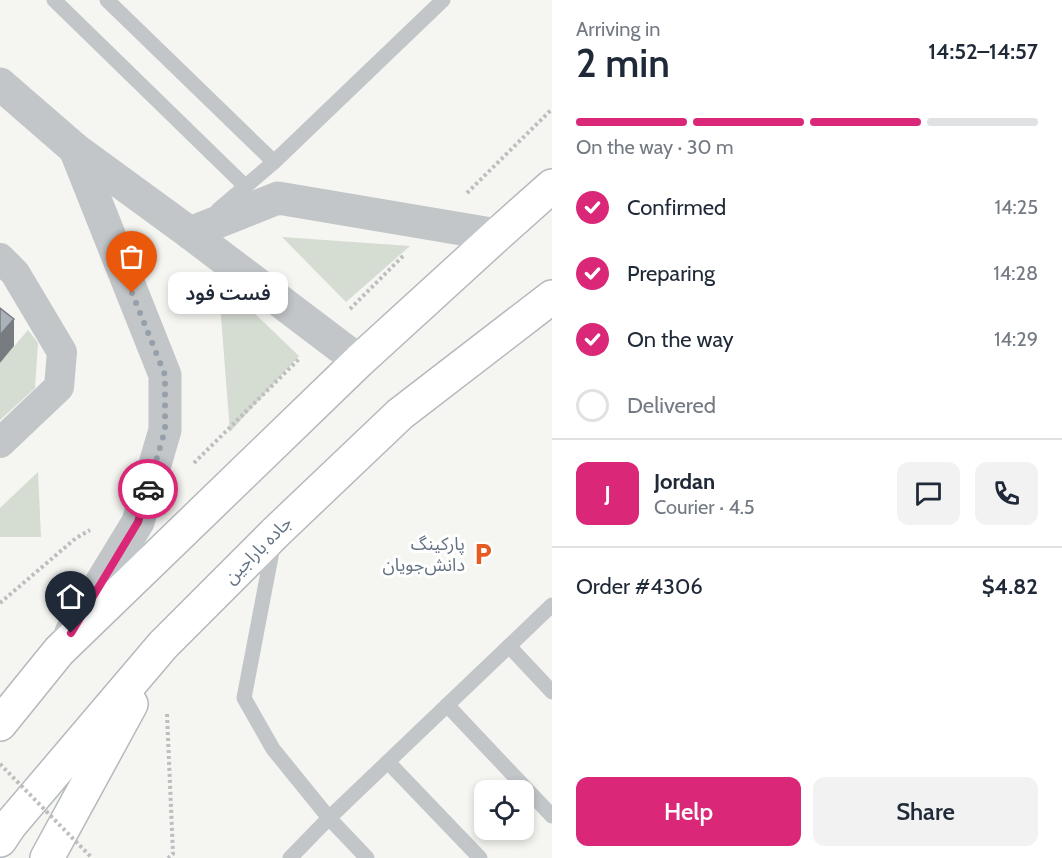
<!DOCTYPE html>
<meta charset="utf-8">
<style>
:root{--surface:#fff;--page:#f2f2f3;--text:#1f2937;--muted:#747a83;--line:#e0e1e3;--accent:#db2777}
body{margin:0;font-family:Cabin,"Noto Sans Arabic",sans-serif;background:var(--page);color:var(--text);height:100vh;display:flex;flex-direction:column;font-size:22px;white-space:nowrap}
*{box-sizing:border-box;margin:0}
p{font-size:20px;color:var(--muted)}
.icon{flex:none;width:33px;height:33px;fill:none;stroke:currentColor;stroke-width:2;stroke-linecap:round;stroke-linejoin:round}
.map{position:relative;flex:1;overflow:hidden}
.details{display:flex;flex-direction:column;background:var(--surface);width:510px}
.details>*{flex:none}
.buttons{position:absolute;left:474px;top:780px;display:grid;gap:12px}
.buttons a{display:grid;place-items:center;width:60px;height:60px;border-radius:12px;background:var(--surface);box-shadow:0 3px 9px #0003;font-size:30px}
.pin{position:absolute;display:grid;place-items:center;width:51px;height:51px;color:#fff;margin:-62px -26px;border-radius:50% 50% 50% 0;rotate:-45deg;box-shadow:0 0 6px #0007}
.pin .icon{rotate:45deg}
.courier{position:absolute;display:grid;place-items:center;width:60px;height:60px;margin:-30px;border:4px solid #db2777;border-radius:50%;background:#fff;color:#222;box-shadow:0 2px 8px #0007}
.bubble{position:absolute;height:42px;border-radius:12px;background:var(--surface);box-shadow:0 3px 9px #0003;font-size:20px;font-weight:600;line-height:42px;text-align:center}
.headline em{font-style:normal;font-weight:600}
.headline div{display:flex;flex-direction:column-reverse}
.headline{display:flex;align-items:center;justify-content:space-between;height:102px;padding:0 24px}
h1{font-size:39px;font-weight:600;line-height:45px}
.bar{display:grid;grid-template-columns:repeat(4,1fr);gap:9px 6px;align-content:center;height:72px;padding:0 24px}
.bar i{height:8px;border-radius:4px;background:var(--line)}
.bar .selected{background:var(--accent)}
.bar p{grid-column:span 4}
.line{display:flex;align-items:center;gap:15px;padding:0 24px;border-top:2px solid var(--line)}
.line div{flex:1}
.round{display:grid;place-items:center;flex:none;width:63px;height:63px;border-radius:12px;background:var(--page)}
ol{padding:0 24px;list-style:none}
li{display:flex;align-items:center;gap:18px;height:66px}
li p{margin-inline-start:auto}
li .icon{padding:6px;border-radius:50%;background:var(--accent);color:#fff;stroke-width:4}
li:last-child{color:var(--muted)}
li i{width:33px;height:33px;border:3px solid var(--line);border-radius:50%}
.primary-button{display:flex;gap:12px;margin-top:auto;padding:12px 24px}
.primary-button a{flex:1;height:69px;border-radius:12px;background:var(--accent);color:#fff;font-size:24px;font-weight:600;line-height:69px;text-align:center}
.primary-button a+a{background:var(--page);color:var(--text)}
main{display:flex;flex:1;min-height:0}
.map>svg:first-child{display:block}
.green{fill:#d5dcd2}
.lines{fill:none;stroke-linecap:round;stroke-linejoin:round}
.secondary-casing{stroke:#b4b9be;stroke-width:36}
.path{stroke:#bcbec0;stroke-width:4;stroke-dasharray:3 3;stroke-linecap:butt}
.service{stroke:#c2c6c9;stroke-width:15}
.minor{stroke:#c2c6c9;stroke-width:30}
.tertiary{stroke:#c2c6c9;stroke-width:33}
.secondary{stroke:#fff;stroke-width:33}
.path-bridge{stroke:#bcbec0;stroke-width:4;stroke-dasharray:3 3;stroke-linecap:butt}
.shaded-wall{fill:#777c81}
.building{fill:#aab1b8;stroke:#777c81;stroke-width:1.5}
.done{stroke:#96a0aa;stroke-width:6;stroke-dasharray:0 10.8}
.route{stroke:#db2777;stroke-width:8}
.labels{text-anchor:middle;stroke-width:6;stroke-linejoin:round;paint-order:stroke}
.poi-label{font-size:18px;fill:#637383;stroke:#fff;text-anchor:end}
.street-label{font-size:18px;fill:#637383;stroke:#fff}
</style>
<main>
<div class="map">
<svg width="552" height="858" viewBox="0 0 552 858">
<rect width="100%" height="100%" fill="#f5f5f1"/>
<g class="green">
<polygon points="282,237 410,246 346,302"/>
<polygon points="218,278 299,356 230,432"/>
<polygon points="28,330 38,343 35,388 0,420 0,363"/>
<polygon points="38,472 41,537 0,537 0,508"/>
</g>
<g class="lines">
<g class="secondary-casing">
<g id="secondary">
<polyline points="0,724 59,651 359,361 497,235 552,186"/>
<polyline points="0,840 10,825 163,645 276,532 400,414 552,297"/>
<polyline points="47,858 131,704"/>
</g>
</g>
<g class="path">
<polyline points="467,193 552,109"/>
<polyline points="350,309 404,255"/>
<polyline points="194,463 300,358"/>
<polyline points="0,603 76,538 90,530"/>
<polyline points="167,714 173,854 168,858"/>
</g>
<g class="service">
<polyline points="54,0 246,187"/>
<polyline points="107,0 274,162"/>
<polyline points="218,210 274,162 443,0"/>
<polyline points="274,541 244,698 273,749 329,818 367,858"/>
<polyline points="509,646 552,692"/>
<polyline points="447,705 552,816"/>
<polyline points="388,762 480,858"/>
<polyline points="290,858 329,818 552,605"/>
</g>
<polyline class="minor" points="0,258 15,273 62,352 59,387 0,443"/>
<g class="tertiary">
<polyline points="0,84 75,149 190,233 359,361"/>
<polyline points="190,233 278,198 497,235"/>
<polyline points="71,632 138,522 165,430 165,375 75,149"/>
</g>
<use href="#secondary" class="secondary"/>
<polyline class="path-bridge" points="0,764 92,858"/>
</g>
<polygon class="shaded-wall" points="14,319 14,346 0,363 0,335"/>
<polygon class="building" points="0,308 14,319 0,335"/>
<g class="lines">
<polyline class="done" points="132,293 165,375 165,430 148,489"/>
<polyline class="route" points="71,633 138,522 148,489"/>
</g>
<defs>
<g id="parking-bare" transform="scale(1.8)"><path d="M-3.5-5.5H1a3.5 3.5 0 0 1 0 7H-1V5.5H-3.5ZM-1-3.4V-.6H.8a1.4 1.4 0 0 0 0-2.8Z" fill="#e55b21" stroke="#fff" stroke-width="2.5" paint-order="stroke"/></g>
</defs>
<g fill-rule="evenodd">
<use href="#parking-bare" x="483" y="554"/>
</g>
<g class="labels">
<g class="poi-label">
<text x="465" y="550">پارکینگ<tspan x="465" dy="21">دانش‌جویان</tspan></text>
</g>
<g class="street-label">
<text transform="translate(258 550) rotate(-45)" y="6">جاده باراجین</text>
</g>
</g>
</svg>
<div class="buttons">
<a><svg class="icon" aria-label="locate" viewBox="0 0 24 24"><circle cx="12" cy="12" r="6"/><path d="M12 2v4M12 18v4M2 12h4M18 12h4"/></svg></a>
</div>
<div class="pin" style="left:132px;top:293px;background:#ea580c"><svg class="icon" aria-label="bag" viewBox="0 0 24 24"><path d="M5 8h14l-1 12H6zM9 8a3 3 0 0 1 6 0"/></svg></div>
<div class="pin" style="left:71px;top:633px;background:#1f2937"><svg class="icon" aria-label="home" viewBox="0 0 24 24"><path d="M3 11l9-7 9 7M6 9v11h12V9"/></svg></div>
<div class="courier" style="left:148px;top:489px"><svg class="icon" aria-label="car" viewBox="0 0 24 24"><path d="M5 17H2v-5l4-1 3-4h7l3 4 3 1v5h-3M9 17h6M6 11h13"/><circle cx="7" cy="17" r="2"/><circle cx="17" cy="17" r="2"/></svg></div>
<div class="bubble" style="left:168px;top:272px;width:120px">فست فود</div>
</div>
<section class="details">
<div class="headline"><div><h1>2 min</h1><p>Arriving in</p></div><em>14:52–14:57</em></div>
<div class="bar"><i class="selected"></i><i class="selected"></i><i class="selected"></i><i></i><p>On the way · 30 m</p></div>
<ol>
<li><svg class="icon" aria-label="check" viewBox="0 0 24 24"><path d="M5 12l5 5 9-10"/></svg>Confirmed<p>14:25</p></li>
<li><svg class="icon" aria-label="check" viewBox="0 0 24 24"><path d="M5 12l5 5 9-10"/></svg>Preparing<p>14:28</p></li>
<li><svg class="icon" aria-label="check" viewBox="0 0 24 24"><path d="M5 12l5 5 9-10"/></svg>On the way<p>14:29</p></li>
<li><i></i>Delivered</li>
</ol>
<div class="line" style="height:108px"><b class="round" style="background:var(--accent);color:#fff">J</b><div><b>Jordan</b><p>Courier · 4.5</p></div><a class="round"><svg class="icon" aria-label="chat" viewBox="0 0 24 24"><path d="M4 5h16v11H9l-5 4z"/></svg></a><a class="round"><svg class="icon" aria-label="phone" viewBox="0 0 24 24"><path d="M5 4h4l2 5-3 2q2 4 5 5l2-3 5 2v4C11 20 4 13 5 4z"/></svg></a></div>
<div class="line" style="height:78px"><div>Order #4306</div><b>$4.82</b></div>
<div class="primary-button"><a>Help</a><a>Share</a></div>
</section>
</main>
